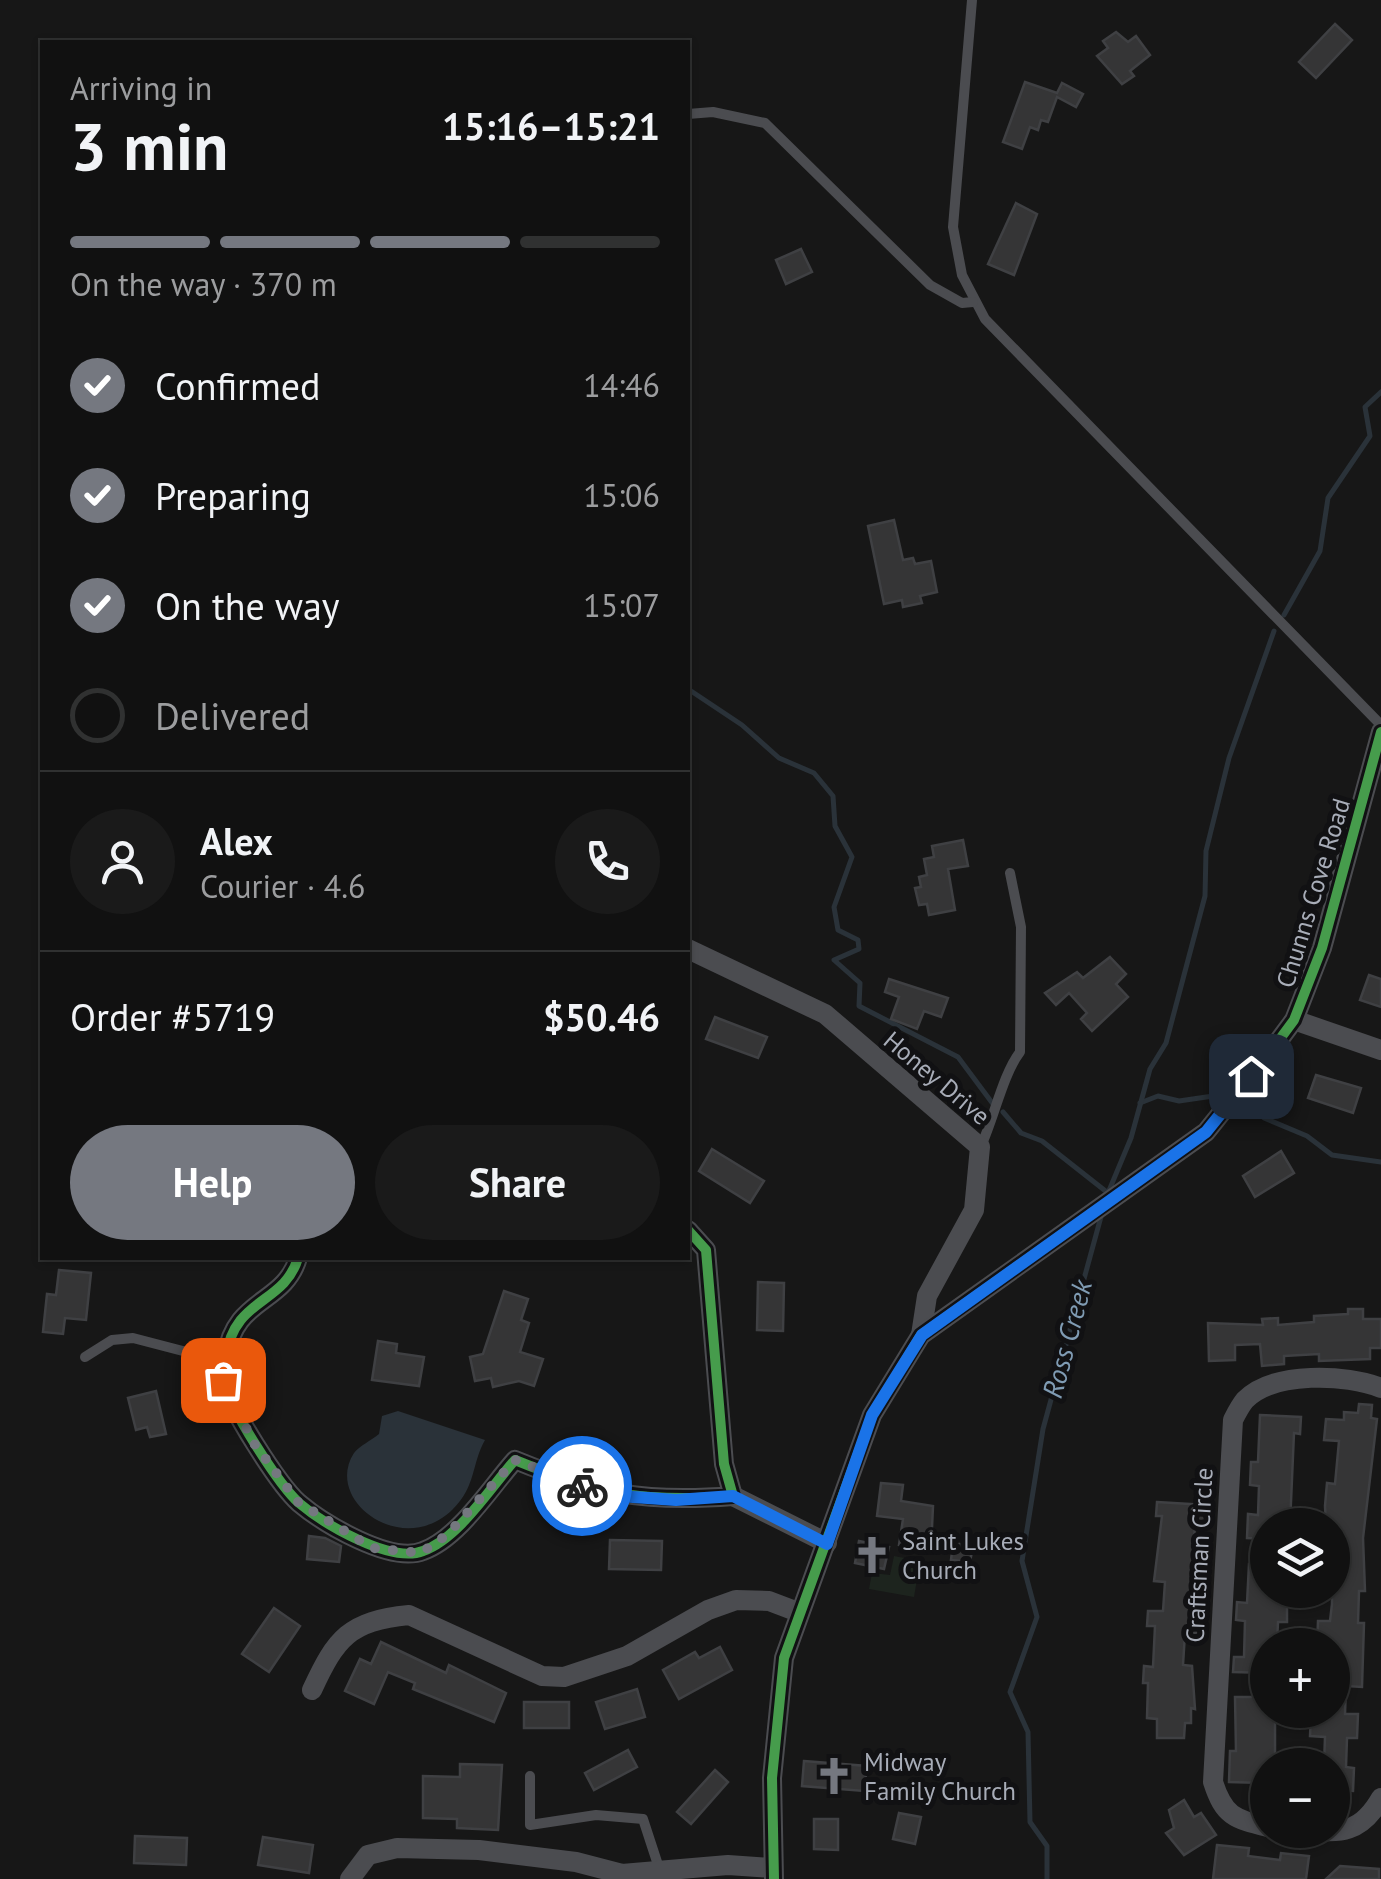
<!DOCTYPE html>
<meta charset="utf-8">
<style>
:root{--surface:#111;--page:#1a1a1a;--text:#f1f3f6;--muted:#9c9d9f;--line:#303131;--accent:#757880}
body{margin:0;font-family:"PT Sans",sans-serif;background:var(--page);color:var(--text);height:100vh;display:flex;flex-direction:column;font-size:38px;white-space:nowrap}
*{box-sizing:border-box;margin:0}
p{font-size:32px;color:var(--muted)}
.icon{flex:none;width:55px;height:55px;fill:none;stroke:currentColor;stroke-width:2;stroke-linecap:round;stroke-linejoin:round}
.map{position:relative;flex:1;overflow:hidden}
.panel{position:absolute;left:40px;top:40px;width:650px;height:1220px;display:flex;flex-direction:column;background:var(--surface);border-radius:0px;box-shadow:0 2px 8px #0004,0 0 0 2px var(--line)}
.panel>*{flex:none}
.buttons{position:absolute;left:1250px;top:1508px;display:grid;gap:20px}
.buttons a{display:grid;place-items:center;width:100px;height:100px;border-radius:50%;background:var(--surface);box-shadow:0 2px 8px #0004,0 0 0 2px var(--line);font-size:50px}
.pin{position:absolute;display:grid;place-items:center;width:85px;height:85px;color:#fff;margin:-42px;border-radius:20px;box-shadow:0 5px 15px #0006}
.courier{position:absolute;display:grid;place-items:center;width:100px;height:100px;margin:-50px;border:8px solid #1a73e8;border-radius:50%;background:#fff;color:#222;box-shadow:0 2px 12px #0007}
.summary em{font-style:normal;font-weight:700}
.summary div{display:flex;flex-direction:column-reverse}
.summary{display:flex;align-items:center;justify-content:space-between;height:170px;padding:0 30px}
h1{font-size:65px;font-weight:700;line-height:75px}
.bar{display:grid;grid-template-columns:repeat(4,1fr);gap:15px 10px;align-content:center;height:120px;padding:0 30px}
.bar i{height:12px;border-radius:8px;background:var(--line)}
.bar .on{background:var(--accent)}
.bar p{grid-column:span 4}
.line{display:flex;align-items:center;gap:25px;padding:0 30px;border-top:2px solid var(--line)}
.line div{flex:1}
.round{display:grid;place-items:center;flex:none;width:105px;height:105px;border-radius:52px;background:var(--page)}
ol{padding:0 30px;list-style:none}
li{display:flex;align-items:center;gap:30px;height:110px}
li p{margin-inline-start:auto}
li .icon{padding:10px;border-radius:50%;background:var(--accent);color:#fff;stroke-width:4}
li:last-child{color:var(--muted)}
li i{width:55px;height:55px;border:5px solid var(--line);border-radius:50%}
.primary-button{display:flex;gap:20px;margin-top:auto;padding:20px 30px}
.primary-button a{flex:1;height:115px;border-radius:60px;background:var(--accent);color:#fff;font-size:40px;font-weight:700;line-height:115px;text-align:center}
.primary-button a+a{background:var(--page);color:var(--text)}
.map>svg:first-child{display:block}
.green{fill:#1d241e}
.water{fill:#2a3239}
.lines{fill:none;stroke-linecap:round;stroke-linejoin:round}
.stream{stroke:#2a3239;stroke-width:5}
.building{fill:#353536;stroke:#3f4043;stroke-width:2.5}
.lane{stroke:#4b4c50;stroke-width:10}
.street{stroke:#4b4c50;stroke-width:20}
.cycleway-casing{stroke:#111113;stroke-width:16}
.cycleway{stroke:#469c4c;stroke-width:10}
.done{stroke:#757880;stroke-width:10;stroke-dasharray:0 18}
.route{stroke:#1a73e8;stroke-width:12}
.labels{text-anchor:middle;stroke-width:10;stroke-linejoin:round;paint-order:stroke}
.street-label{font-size:25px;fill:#a8adb8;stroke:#111113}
.poi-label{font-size:25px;fill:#a8adb8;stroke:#111113;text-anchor:start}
.water-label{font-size:28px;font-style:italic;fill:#7f9bb3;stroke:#111113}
</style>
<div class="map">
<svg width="1381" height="1879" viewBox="0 0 1381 1879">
<rect width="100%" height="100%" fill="#171717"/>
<polygon class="green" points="894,1556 920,1561 914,1597 869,1589 872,1573 890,1575"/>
<path class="water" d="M398,1411L485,1440C472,1462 476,1487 453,1509C403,1559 323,1501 354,1453C359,1446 372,1440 379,1434L382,1416Z"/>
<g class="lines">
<g class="stream">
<polyline points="1284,615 1320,551 1328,498 1370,436 1365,407 1381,392"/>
<polyline points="688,689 742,725 779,758 814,773 833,796 835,826 852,857 834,907 838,930 858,940 859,949 834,960 860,983 859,1006 958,1057 993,1104"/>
<polyline points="1140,1103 1158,1096 1179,1101 1220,1095"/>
<polyline points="1248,1103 1264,1118 1307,1136 1332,1155 1381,1162"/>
<polyline points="1003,1112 1021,1133 1042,1141 1108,1193"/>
<polyline points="1108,1193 1131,1138 1150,1069 1166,1043 1205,896 1206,851 1229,758 1274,631"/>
<polyline points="1047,1879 1047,1846 1030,1822 1028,1732 1010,1692 1037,1617 1022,1561 1043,1429 1102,1213"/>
</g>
</g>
<g class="building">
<polygon points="1335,24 1352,40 1316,78 1299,62"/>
<polygon points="1116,32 1128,42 1136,36 1150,55 1130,71 1134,76 1122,84 1097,56 1108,48 1103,41"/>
<polygon points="1025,82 1057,93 1062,83 1083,94 1076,107 1057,97 1048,122 1041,120 1038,130 1030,127 1022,149 1003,142"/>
<polygon points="1016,203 1037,214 1014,275 988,264"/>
<polygon points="801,249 812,272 786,284 776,260"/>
<polygon points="894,520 903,560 913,558 915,564 931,561 937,592 920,596 922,603 903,607 902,600 884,604 868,526"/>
<polygon points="963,840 968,866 948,869 955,910 929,915 927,904 919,905 915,888 921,887 919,877 927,875 924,859 934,857 932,846"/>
<polygon points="1110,957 1126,974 1116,984 1128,997 1092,1031 1081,1019 1087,1013 1069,993 1056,1005 1045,993 1077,972 1083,978"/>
<polygon points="1369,975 1381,979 1381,1007 1360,1000"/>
<polygon points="889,979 948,998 941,1017 924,1011 917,1029 891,1019 899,997 885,992"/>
<polygon points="715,1017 767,1037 758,1058 706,1039"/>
<polygon points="1316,1075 1361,1088 1353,1113 1308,1098"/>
<polygon points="712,1149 764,1181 750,1203 699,1171"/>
<polygon points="1281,1151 1294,1173 1255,1197 1243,1176"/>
<polygon points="59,1270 91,1273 86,1320 65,1318 63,1334 43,1332 47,1294 56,1295"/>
<polygon points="758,1282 784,1283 783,1331 757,1330"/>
<polygon points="504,1291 528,1299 521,1320 529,1323 520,1352 543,1359 534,1386 519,1381 493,1387 491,1378 475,1381 470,1357 483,1354"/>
<polygon points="1348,1309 1363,1309 1363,1319 1381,1319 1381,1348 1370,1348 1370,1359 1319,1361 1319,1354 1284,1356 1284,1364 1262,1366 1260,1344 1235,1345 1235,1360 1209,1361 1208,1323 1263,1325 1262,1319 1278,1318 1278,1325 1314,1322 1314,1316 1348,1314"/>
<polygon points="378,1341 397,1344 396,1353 424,1357 419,1386 372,1380"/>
<polygon points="156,1391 166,1434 150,1437 147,1427 136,1430 128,1398"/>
<polygon points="1359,1404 1372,1405 1371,1418 1377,1419 1363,1538 1365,1591 1359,1591 1358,1623 1364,1623 1362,1687 1346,1686 1345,1714 1358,1714 1357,1738 1347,1738 1346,1767 1354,1768 1353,1791 1332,1790 1332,1765 1324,1765 1325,1737 1310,1736 1311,1713 1332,1714 1332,1645 1317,1645 1318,1621 1330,1621 1332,1604 1332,1525 1326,1525 1325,1506 1327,1483 1335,1484 1339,1441 1324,1440 1326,1419 1344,1420 1344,1412 1358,1413"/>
<polygon points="1260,1415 1301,1417 1300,1434 1294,1433 1290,1525 1268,1525 1268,1539 1247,1538 1248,1514 1258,1515 1259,1486 1250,1485 1251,1462 1258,1462"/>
<polygon points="881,1483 903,1485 901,1501 933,1506 931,1550 899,1545 903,1519 877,1516"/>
<polygon points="1157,1502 1206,1505 1204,1524 1195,1524 1193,1555 1201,1555 1199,1587 1191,1586 1189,1613 1197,1613 1196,1633 1185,1633 1183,1665 1192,1666 1195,1709 1191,1708 1191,1723 1185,1723 1184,1738 1157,1738 1157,1719 1147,1718 1148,1683 1143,1683 1144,1666 1153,1667 1155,1626 1147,1626 1148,1611 1163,1611 1165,1582 1154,1581 1162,1516 1156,1516"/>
<polygon points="309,1536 325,1538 341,1546 339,1562 307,1559"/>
<polygon points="610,1540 662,1541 661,1570 609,1569"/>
<polygon points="859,1541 889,1547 884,1569 855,1563"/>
<polygon points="953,1543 973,1546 970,1562 951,1560"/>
<polygon points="1249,1564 1268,1565 1268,1590 1280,1590 1280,1603 1287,1604 1287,1622 1278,1622 1277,1645 1268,1645 1268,1673 1233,1672 1234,1657 1244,1657 1245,1621 1236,1620 1237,1602 1247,1603"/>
<polygon points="274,1608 300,1626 269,1672 242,1654"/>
<polygon points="381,1642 446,1673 449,1665 506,1693 494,1722 413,1689 415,1683 388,1672 374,1704 345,1691 360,1659 371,1664"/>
<polygon points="720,1647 732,1670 679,1699 663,1670 695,1652 699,1658"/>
<polygon points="637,1689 645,1717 605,1729 596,1702"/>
<polygon points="1235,1697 1268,1697 1268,1710 1275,1710 1275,1765 1268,1765 1263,1783 1229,1782 1230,1751 1236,1751"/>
<rect x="524" y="1702" width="45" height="26"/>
<polygon points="628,1750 637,1767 594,1790 585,1773"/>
<polygon points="804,1761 867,1766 864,1791 802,1786"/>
<polygon points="460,1764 502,1765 498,1830 457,1828 457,1819 423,1818 423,1776 460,1777"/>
<polygon points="715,1770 728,1782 691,1824 677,1812"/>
<polygon points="1184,1800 1194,1817 1201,1813 1216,1835 1184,1855 1166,1833 1174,1828 1169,1810"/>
<polygon points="899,1813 921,1817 915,1844 893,1839"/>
<polygon points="814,1819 838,1819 838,1850 814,1849"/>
<polygon points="135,1836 187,1838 186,1865 134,1863"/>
<polygon points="263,1837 313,1845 309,1873 258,1865"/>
<polygon points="1217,1845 1249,1848 1248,1856 1280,1860 1281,1853 1309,1856 1306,1879 1213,1879"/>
<polygon points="1340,1866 1379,1869 1379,1879 1326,1879"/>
</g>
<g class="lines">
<g class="lane">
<polyline points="972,0 953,227 962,275 985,319 1381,725"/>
<polyline points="688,114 713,112 765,123 930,285 962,303 973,302"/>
<path d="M981,1146C994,1118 1003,1074 1020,1052L1021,927L1010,873"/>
<polyline points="85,1357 112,1340 133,1338 225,1362"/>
<polyline points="530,1776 530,1825 596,1815 643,1819 660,1871"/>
</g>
<g class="street">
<polyline points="688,949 825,1014 980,1147 974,1210 927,1296 921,1335"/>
<polyline points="1294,1020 1381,1050"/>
<path d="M298,1258C284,1305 234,1297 226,1357C225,1364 222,1374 223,1380C228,1406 279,1485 299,1503C324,1524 391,1564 423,1551C459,1538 490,1488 515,1460C598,1494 643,1503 733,1496L724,1464L706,1250L688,1230"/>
<polyline points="733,1496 827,1543"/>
<path d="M312,1690C336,1638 349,1621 409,1615L542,1676L564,1677L627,1656L708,1610L736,1600L769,1601L798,1612"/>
<path d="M1268,1827C1234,1819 1224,1816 1213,1782L1233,1420C1236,1414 1240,1406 1245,1400C1273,1371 1347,1374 1381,1388"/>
<path d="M1296,1830C1337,1832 1359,1837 1381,1798"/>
<polyline points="350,1879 368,1855 397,1848 479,1850 576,1862 622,1874 728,1865 772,1868"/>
<polyline points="774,1879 772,1778 784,1658 872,1415 921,1335 1206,1132 1274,1047 1294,1020 1322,948 1381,732"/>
</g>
<g class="cycleway-casing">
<g id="cycleway">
<path d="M298,1258C284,1305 234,1297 226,1357C225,1364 222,1374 223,1380C228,1406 279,1485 299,1503C324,1524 391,1564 423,1551C459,1538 490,1488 515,1460C598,1494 643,1503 733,1496L724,1464L706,1250L688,1230"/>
<polyline points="774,1879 772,1778 784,1658 872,1415 921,1335 1206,1132 1274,1047 1294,1020 1322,948 1381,732"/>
</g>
</g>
<use href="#cycleway" class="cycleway"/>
</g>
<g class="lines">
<polyline class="done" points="223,1380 253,1442 298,1502 372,1548 421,1553 448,1534 515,1460 582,1486"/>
<polyline class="route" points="582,1486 619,1496 676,1500 733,1496 827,1544 872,1415 922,1335 1206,1132 1251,1076"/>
</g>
<defs>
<g id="church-bare" transform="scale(3)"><path d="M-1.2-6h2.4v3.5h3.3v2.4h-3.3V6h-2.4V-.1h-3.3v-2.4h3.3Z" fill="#757880" stroke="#111113" stroke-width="2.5" paint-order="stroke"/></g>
</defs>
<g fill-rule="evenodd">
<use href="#church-bare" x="872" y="1555"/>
<use href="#church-bare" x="834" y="1776"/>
</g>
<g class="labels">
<g class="street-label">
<text transform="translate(1313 893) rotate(-73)" y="9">Chunns Cove Road</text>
<text transform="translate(937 1078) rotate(40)" y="9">Honey Drive</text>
<text transform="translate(1199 1555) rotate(-87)" y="9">Craftsman Circle</text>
</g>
<g class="poi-label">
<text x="902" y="1550">Saint Lukes<tspan x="902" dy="29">Church</tspan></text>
<text x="864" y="1771">Midway<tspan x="864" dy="29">Family Church</tspan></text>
</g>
<g class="water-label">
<text transform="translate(1067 1339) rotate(-75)" y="10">Ross Creek</text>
</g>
</g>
</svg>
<div class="buttons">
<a><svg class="icon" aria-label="layers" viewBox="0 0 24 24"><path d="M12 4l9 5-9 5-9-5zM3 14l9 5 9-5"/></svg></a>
<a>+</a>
<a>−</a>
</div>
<div class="pin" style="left:223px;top:1380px;background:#ea580c"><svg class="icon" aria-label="bag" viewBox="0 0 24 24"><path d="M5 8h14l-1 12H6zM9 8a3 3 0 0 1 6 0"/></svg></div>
<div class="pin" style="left:1251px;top:1076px;background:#1f2937"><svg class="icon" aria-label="home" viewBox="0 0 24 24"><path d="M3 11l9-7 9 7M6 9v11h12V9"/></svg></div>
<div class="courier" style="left:582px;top:1486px"><svg class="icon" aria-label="bike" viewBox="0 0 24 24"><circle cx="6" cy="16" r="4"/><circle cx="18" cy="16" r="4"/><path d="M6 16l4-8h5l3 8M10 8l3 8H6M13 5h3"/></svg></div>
<section class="panel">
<div class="summary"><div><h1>3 min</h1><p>Arriving in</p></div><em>15:16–15:21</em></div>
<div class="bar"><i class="on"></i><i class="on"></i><i class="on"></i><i></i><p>On the way · 370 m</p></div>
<ol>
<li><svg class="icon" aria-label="check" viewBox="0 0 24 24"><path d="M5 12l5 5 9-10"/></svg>Confirmed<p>14:46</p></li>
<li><svg class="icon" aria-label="check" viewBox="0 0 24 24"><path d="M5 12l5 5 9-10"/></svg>Preparing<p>15:06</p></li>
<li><svg class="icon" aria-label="check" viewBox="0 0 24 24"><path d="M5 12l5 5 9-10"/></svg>On the way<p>15:07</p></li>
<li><i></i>Delivered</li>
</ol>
<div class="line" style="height:180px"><a class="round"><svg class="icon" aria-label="person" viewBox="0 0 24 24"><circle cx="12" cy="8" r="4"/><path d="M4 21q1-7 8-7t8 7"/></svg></a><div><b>Alex</b><p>Courier · 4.6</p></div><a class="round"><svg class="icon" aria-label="phone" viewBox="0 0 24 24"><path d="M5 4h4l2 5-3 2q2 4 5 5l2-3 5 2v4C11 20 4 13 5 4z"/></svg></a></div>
<div class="line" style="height:130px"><div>Order #5719</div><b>$50.46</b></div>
<div class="primary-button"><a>Help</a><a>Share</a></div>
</section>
</div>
